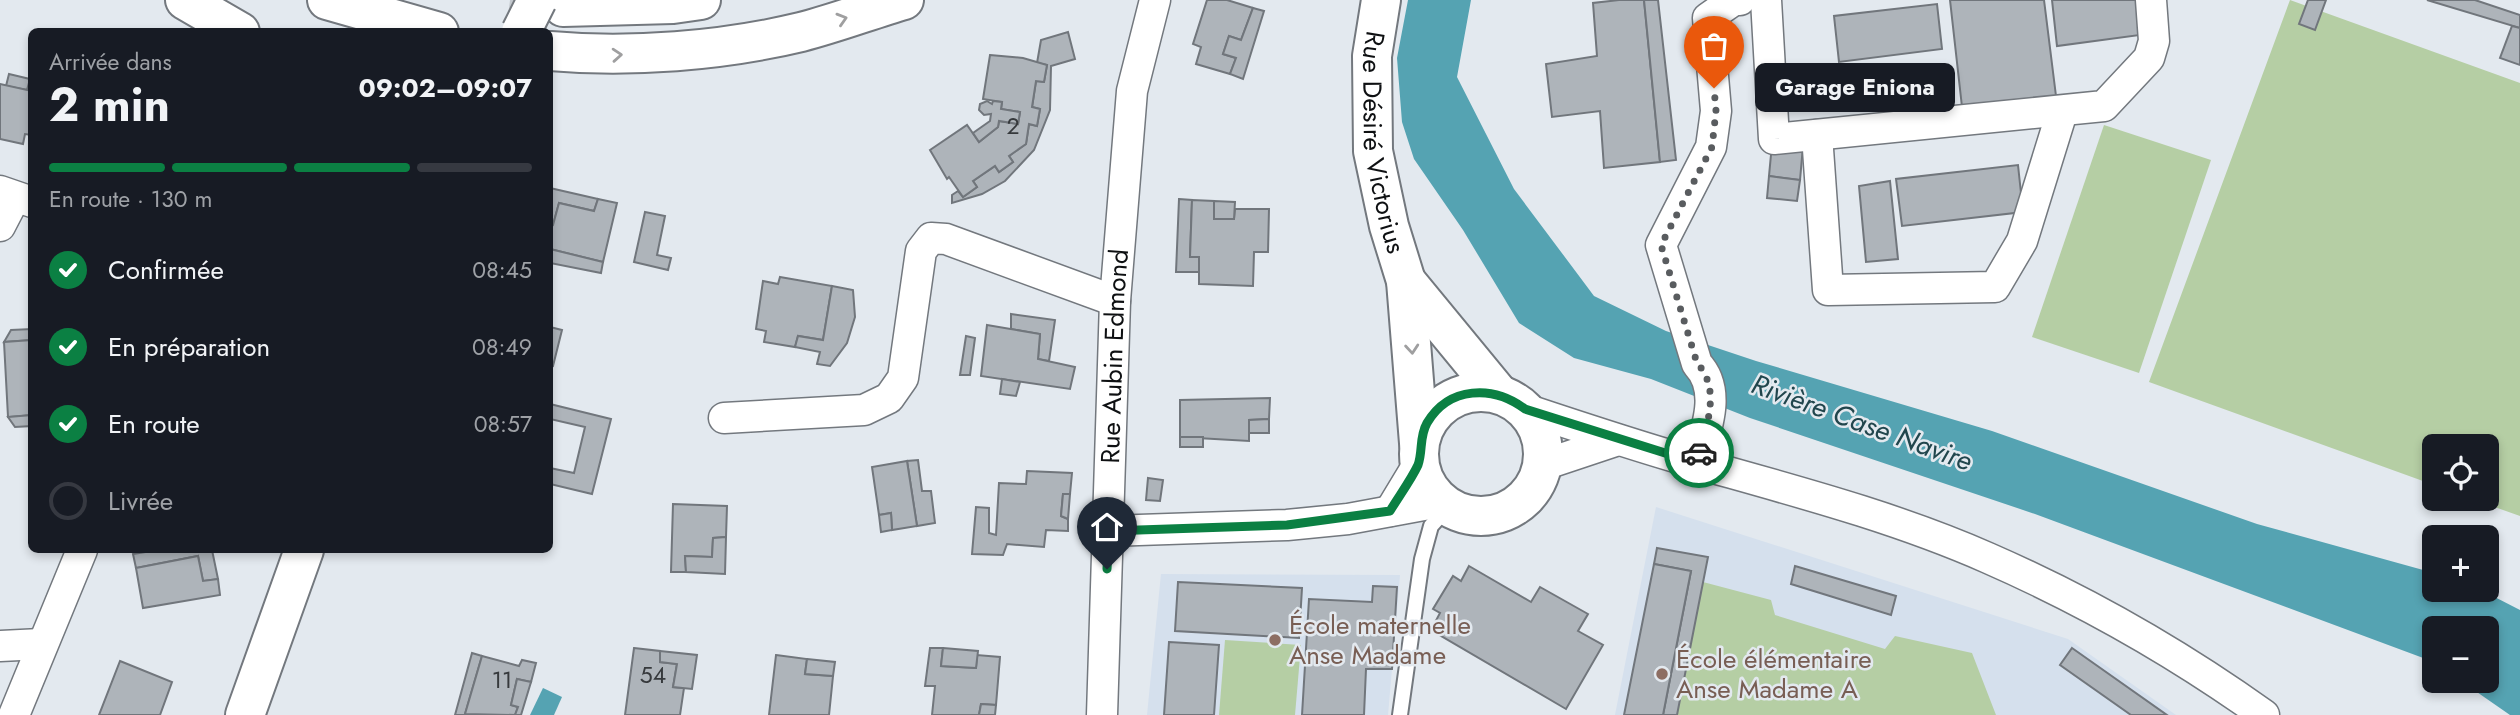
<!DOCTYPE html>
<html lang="fr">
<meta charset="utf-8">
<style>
:root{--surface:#171b24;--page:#242831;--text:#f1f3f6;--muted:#9ea1a6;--line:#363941;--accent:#0b8043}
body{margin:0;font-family:Jost,sans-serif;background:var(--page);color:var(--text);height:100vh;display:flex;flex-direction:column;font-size:26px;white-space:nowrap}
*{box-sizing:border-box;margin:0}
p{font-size:23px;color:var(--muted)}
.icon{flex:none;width:38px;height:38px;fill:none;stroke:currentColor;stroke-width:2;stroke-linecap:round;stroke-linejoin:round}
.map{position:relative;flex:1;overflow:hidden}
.sheet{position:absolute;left:28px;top:28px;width:525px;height:525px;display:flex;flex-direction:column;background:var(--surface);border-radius:10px;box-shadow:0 4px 10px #0003}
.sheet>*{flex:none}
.buttons{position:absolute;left:2422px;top:434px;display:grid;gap:14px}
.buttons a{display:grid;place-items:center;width:77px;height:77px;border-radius:10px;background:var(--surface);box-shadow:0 4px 10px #0003;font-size:35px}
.pin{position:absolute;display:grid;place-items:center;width:60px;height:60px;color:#fff;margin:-72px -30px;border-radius:50% 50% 50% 0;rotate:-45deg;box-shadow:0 0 7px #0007}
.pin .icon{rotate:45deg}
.courier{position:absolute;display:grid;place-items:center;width:70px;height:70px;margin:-35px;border:5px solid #0b8043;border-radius:50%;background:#fff;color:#222;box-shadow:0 2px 9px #0007}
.bubble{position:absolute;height:49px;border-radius:10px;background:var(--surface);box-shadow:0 4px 10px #0003;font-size:23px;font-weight:700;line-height:49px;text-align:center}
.summary em{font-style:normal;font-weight:700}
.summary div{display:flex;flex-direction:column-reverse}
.summary{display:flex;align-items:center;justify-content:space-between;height:119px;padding:0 21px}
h1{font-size:46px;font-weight:700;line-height:52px}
.bar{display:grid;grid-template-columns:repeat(4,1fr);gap:10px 7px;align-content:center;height:84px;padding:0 21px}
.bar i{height:9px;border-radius:5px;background:var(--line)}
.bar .on{background:var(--accent)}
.bar p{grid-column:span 4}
ol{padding:0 21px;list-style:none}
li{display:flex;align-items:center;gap:21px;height:77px}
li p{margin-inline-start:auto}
li .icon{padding:7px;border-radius:50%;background:var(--accent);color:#fff;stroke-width:4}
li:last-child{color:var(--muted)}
li i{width:38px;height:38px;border:4px solid var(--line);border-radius:50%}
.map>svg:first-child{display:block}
.built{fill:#d5e0ed}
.green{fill:#b5cea4}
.water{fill:#55a3b2}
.building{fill:#aeb4ba;stroke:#71767c;stroke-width:2}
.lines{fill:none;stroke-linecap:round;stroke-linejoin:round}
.primary-tunnel{stroke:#c3c8ce;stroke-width:38;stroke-dasharray:38 19;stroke-linecap:butt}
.lane-casing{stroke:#73787e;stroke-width:18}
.street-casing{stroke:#73787e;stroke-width:33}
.secondary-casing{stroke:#73787e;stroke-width:42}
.primary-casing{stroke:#73787e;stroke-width:42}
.lane{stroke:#fff;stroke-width:14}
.street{stroke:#fff;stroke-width:30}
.secondary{stroke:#fff;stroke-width:38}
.primary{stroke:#fff;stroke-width:38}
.secondary-bridge-casing{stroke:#73787e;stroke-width:42;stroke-linecap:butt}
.secondary-bridge{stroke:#fff;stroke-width:38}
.oneway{stroke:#9f9fa0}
.done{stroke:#595c5f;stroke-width:7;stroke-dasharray:0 12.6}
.route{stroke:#0b8043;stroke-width:9}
.education-dot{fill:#8d6e63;stroke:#e3e9ef;stroke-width:2.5}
.labels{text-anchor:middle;stroke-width:5;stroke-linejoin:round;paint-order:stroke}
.number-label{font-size:23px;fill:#36393c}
.street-label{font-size:26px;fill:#0e1012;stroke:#e3e9ef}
.education-label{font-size:26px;fill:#785e54;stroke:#e3e9ef;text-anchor:start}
.water-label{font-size:28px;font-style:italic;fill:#21464d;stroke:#e3e9ef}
</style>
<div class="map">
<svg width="2520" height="715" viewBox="0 0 2520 715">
<rect width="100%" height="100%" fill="#e3e9ef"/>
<g class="built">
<polygon points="1656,507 2068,639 2176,715 1615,715"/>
<polygon points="1161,574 1400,575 1388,715 1147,715"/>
</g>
<g class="green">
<polygon points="2290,0 2520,83 2520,516 2472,499 2487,499 2487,446 2434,446 2434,485 2149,382"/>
<polygon points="2104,125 2211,160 2139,373 2032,337"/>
<polygon points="1703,582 1771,600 1775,615 1885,649 1895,636 1972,653 1996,715 1677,715"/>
<polygon points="1225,640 1301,645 1295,715 1219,715"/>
</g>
<g class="water">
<polygon points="1408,0 1471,0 1457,77 1514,189 1594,296 1666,331 1756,361 1992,431 2257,524 2434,573 2434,590 2481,590 2520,610 2520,715 2510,715 2461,681 2487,681 2487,628 2434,628 2434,662 2035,514 1750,418 1651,379 1574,358 1519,323 1463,230 1414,159 1402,122 1397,58"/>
<polygon points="543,688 562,697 554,715 530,715"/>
</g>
<g class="building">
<polygon points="1207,0 1227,0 1253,8 1241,40 1229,36 1223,54 1236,58 1230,74 1196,64 1201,47 1193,44"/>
<polygon points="1619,0 1644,0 1660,162 1604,168 1600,111 1552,117 1546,64 1597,56 1593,3"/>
<polygon points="1644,0 1658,0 1676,160 1660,162"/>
<polygon points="1950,0 2044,0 2056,96 1962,107"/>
<polygon points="2052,0 2136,0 2140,35 2057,46"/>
<polygon points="2308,0 2326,0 2315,30 2299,24"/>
<polygon points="2427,0 2475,0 2520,15 2520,28"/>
<polygon points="1937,4 1942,49 1839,62 1834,16"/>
<polygon points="1253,8 1264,11 1243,79 1230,74 1236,58 1223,54 1229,36 1241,40"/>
<polygon points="2512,26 2520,28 2520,65 2500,58"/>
<polygon points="1068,32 1075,59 1051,66 1050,110 1034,150 1005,181 982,194 952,203 952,195 958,191 963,197 977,187 973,181 995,166 999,172 1013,162 1009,156 1026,144 1029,124 1037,126 1040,109 1032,107 1036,81 1044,82 1047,65 1037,63 1041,40"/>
<polygon points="990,55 1023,58 1047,65 1044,82 1036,81 1032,107 1040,109 1037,126 1029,124 1026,144 1009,156 1013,162 999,172 995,166 973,181 977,187 963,197 949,177 947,179 930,150 967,125 979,142 998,127 999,121 1018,124 1020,112 1001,109 1002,102 983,99"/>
<polygon points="9,74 30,79 27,90 6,86"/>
<polygon points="0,84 32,91 32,135 25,134 23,144 0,139"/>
<polygon points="987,101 992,104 993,101 1002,102 1001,109 1020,112 1018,124 999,121 998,127 979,142 973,133 990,121 991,114 984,115 979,110 980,104"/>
<polygon points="1772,144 1803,146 1800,180 1769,176"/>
<polygon points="2018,165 2023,212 1902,226 1896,179"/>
<polygon points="1769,176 1800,180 1797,201 1767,198"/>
<polygon points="1890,181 1898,259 1866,262 1859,186"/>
<polygon points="550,188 598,199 594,211 559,203 553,225 550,224"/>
<polygon points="598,199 617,203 603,262 550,249 550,224 553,225 559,203 594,211"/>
<polygon points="1179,199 1192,200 1190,257 1199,257 1199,272 1176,272"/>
<polygon points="1192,200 1214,201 1214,219 1234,219 1235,209 1269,209 1268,252 1254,252 1253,286 1199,284 1199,257 1190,257"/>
<polygon points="1214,201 1235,202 1234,219 1214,219"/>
<polygon points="645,212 665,216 657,255 671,258 668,270 634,262"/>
<polygon points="550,249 603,262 601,273 550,263"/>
<polygon points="780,277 832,286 823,340 798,336 795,347 764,342 766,331 756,329 763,281 778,284"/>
<polygon points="832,286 853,290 855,317 847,343 830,366 817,364 820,352 795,347 798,336 823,340"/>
<polygon points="1011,314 1055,320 1049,361 1038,359 1040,334 1011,329"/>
<polygon points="987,325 1040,334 1038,359 1075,367 1070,389 981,376"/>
<polygon points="550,327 562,330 553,366 550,365"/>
<polygon points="32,329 32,340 4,342 11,330"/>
<polygon points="966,336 975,338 970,375 960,375"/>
<polygon points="32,340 32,415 8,417 4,342"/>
<polygon points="1002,379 1020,382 1016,396 1000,394"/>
<polygon points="1270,398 1269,419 1249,420 1249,441 1180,437 1180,400"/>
<polygon points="550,404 611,419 592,494 550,484 550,468 574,473 585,427 550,419"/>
<polygon points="32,415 32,426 15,427 8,417"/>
<polygon points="1269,419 1269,433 1249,433 1249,420"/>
<rect x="1180" y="437" width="23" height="10"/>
<polygon points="918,460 922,491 931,491 935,523 917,526 907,461"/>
<polygon points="907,461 917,526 892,530 891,513 879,515 872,467"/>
<polygon points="1027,471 1072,473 1070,494 1063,494 1061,516 1068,519 1068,531 1046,530 1044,547 1007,544 1003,555 972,554 976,507 989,508 989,533 996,535 999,483 1026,484"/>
<polygon points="1148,478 1163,480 1160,501 1146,500"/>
<polygon points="1063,494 1070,494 1068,519 1061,516"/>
<polygon points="673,504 727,506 726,537 713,538 712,557 685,556 686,572 671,572"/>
<polygon points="891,513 892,530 881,532 879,515"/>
<polygon points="726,537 725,574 686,572 685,556 712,557 713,538"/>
<polygon points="1657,548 1708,557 1677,715 1663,715 1691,571 1654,564"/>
<polygon points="158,550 212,550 218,579 203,581 198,556 136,568 133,554"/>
<polygon points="198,556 203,581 218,579 220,595 143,608 136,568"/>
<polygon points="1654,564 1691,571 1663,715 1624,715"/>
<polygon points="1469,566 1531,602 1540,587 1588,614 1578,631 1603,645 1566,709 1431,630 1440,613 1433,609 1453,576 1461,581"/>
<polygon points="1795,566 1896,596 1891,615 1791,584"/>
<polygon points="1178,582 1302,588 1299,638 1175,631"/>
<polygon points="1373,586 1397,587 1392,669 1366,669 1364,715 1302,715 1309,599 1372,602"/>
<polygon points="1169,642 1219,645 1214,715 1164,715"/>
<polygon points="634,648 660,651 660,662 677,664 673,687 684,688 680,715 625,715"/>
<polygon points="930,648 943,648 941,666 976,668 977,655 1000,657 996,705 981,704 979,715 932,715 935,686 925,686"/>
<polygon points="943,648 978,651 976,668 941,666"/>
<polygon points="2072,648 2167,715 2131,715 2060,665"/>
<polygon points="660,651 697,655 692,689 673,687 677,664 660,662"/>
<polygon points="472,653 482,656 465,714 469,715 455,715"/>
<polygon points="776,655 807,659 805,674 833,676 829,715 769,715"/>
<polygon points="482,656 519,666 522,660 536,663 531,682 517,679 511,705 518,707 515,715 465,714"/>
<polygon points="807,659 835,662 833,676 805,674"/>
<polygon points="120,661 172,682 160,715 99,715"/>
<polygon points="517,679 531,682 521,715 515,715 518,707 511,705"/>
<polygon points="981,704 996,705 995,715 979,715"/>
</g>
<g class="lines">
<polyline class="primary-tunnel" points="510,0 563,7"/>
<g class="lane-casing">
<polyline id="lane" points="1400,715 1422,559 1431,526 1448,507"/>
</g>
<g class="street-casing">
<g id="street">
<polyline points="1766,0 1774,139 2104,106 2149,58 2154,41 2151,0"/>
<polyline points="1817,135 1828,290 1995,287 2022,241 2062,112"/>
<polyline points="0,191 32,202"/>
<polyline points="0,226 15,197"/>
<path d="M1525,409C1582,428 1639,447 1696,463C1795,491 1895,517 1988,558C2084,600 2180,655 2264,715"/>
<polyline points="724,418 864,410 889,398 903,378 921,251 931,238 946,239 1115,301"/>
<path d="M1697,463C1705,432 1723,391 1697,364L1661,245L1711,147L1716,111L1708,18L1734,0H1740"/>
<polyline points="1543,465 1618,440"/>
<polyline points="1390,511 1419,463"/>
<polyline points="1109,531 1287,525 1348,519 1440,502"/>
<polyline points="0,646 41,644"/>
<polyline points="14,715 82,550"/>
<path id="s1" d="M1102,715L1115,301L1132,91L1155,0"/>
</g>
</g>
<g class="secondary-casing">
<g id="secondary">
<path id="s2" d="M1381,0L1372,56L1373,151L1389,226L1406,281L1419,443"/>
<polyline points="1406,281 1499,394"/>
<circle cx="1481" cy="454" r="62"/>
<polyline points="245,715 304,550"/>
</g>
</g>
<g class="primary-casing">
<g id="primary">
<polyline points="185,0 240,32"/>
<polyline points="327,0 439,32"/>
<polyline points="563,7 673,4 701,0"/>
<path d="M550,51C630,58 722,51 801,32C836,23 870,10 904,0"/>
</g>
</g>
<use href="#lane" class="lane"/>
<use href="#street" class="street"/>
<use href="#secondary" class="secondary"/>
<use href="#primary" class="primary"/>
<g class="secondary-bridge-casing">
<polyline id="secondary-bridge" points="521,32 537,0"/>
</g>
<use href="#secondary-bridge" class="secondary-bridge"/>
</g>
<defs><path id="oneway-chevron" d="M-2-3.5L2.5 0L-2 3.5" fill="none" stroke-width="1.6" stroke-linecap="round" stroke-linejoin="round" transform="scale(1.75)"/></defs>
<g class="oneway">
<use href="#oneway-chevron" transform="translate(842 19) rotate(-17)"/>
<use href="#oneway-chevron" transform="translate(617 55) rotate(-4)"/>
<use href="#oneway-chevron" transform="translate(1412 349) rotate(85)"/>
</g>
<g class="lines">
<path class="done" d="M1699,453C1707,424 1721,389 1697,363L1661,245L1712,147L1716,111L1714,88"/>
<path class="route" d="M1107,569L1109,531L1287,525L1390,511C1399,496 1411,480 1418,465C1423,451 1419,437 1427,423C1449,386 1493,385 1525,409L1697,463L1699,453"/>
</g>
<g class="education-dot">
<circle cx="1275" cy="640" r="7"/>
<circle cx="1662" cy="674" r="7"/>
</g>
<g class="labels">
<g class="number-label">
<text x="1013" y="134">2</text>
<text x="653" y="683">54</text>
<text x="502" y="688">11</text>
</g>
<g class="street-label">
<text dy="9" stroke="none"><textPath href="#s2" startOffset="144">Rue Désiré Victorius</textPath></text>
<text dy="9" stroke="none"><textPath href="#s1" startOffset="359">Rue Aubin Edmond</textPath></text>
</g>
<g class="education-label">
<text x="1289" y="634">École maternelle<tspan x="1289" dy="30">Anse Madame</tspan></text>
<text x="1676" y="668">École élémentaire<tspan x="1676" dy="30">Anse Madame A</tspan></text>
</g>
<g class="water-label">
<text transform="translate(1862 422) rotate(20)" y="10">Rivière Case Navire</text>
</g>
</g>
</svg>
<div class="buttons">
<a><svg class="icon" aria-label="locate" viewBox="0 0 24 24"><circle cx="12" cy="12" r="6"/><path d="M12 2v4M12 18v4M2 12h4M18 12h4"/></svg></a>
<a>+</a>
<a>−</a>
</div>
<div class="pin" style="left:1714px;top:88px;background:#ea580c"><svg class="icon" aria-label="bag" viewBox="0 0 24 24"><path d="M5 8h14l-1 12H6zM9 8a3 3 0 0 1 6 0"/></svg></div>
<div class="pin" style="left:1107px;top:569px;background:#1f2937"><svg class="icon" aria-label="home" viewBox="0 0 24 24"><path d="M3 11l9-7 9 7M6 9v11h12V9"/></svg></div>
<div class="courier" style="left:1699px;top:453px"><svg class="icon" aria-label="car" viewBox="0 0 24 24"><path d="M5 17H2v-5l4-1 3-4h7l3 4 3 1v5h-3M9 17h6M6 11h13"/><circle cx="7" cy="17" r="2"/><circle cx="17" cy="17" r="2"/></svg></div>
<div class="bubble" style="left:1755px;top:63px;width:200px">Garage Eniona</div>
<section class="sheet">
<div class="summary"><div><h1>2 min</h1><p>Arrivée dans</p></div><em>09:02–09:07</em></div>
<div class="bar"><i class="on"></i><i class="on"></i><i class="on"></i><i></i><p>En route · 130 m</p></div>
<ol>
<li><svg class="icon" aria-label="check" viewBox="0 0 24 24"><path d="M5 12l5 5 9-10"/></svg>Confirmée<p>08:45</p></li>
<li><svg class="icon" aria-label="check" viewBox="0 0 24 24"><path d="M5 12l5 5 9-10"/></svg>En préparation<p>08:49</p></li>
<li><svg class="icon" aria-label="check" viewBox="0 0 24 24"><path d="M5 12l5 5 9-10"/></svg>En route<p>08:57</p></li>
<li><i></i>Livrée</li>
</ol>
</section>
</div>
